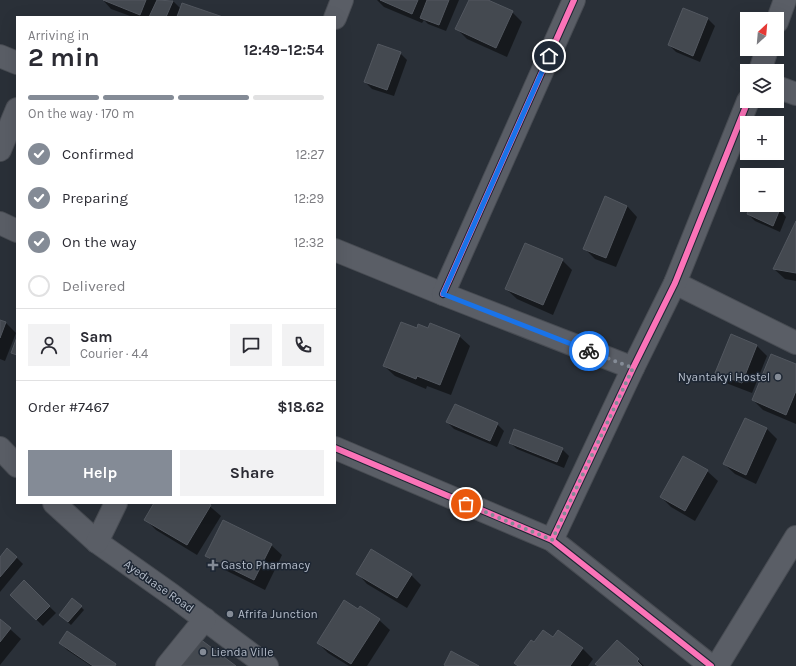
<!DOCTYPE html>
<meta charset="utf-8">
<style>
:root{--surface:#fff;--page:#f2f2f3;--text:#2b2b33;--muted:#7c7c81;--line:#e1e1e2;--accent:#848b96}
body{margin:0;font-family:Karla,sans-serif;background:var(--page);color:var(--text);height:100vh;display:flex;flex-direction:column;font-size:15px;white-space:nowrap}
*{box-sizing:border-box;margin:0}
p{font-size:13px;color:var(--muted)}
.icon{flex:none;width:22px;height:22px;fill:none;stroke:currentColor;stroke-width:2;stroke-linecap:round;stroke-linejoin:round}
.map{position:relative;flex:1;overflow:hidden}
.side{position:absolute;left:16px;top:16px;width:320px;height:488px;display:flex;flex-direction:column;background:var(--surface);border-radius:0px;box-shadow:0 4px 16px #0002}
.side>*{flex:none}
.needle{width:26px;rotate:26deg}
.buttons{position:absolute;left:740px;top:12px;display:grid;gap:8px}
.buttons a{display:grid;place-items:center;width:44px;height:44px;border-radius:0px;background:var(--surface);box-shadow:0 4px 16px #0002;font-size:20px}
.pin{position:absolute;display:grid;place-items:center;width:34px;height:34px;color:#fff;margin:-17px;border:2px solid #fff;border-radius:50%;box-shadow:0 1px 4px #0007}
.courier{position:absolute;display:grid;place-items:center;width:40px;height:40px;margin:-20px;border:3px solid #1a73e8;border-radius:50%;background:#fff;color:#222;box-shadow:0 1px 5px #0007}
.headline em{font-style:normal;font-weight:700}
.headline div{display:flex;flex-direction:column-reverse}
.headline{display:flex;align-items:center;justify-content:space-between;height:68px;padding:0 12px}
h1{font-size:26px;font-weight:700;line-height:30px}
.bar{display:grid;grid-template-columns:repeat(4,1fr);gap:6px 4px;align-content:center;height:48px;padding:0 12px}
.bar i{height:5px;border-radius:3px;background:var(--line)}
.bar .active{background:var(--accent)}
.bar p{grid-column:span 4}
.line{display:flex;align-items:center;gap:10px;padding:0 12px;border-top:1px solid var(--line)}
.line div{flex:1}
.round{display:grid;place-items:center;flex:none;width:42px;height:42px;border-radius:0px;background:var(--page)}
ol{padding:0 12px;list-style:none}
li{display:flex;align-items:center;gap:12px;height:44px}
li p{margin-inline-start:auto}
li .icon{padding:4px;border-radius:50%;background:var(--accent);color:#fff;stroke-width:4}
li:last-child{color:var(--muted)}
li i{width:22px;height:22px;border:2px solid var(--line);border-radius:50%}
.cta{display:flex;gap:8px;margin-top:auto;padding:8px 12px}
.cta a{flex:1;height:46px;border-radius:0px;background:var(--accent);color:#fff;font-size:16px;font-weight:700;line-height:46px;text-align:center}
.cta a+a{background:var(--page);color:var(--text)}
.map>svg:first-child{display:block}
.shadow{fill:#0007}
.building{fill:#444950;stroke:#52575f}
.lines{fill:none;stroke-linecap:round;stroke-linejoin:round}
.minor-casing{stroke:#484c53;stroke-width:24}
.minor{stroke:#5a5e66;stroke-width:22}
.cycleway-casing{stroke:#1d2633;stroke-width:8}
.cycleway{stroke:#fb73b8;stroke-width:6}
.done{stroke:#848b96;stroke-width:4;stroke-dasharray:0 7.2}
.route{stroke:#1a73e8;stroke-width:5}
.poi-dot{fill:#848b96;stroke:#1d2633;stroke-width:1.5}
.labels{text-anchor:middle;stroke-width:3;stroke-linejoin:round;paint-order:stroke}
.poi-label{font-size:12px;fill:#b4bcc9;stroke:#1d2633;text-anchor:start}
.street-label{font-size:12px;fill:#b4bcc9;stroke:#1d2633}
</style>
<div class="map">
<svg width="796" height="666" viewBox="0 0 796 666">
<rect width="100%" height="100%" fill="#2a3038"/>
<g class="shadow">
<polygon points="103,0 169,0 173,1 180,8 176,17 133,17 111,9"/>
<polygon points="377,0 459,0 446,31 428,24 424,20 422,23 384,7"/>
<polygon points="470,0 486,0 512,12 522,22 507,57 467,39 457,29"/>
<polygon points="683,9 708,19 715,26 700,62 676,52 669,45"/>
<polygon points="400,53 407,60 394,96 372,89 365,82"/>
<polygon points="752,205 768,205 780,210 786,217 780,232 755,221 748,214"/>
<polygon points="627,206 637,217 616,267 595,259 584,248"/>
<polygon points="796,223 796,281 785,279 774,269"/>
<polygon points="562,260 572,270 553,315 517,299 506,289"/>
<polygon points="0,321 6,323 16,333 5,361 0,359"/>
<polygon points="417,329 459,336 470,346 451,395 427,386 426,389 395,376 384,366"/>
<polygon points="757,346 767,356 752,393 726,383 716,373"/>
<polygon points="796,365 796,424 763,410 753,400"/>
<polygon points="447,422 497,424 504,431 497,447 454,429"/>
<polygon points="766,428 777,439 756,484 735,474 724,464"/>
<polygon points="510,443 562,449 569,456 564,468 517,449"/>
<polygon points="707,471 718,481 695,521 671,507 661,497"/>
<polygon points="156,503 206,503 221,516 197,555 156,530 146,520"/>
<polygon points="271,545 282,555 265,590 217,566 206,556"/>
<polygon points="16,557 23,564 0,592 0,558"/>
<polygon points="357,573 411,575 421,585 407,608 367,584"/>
<polygon points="24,582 56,613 43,626 11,595"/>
<polygon points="81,607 84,610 71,625 63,618"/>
<polygon points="0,620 21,639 0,665"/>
<polygon points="379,620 390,630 367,666 349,666 328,653 318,643"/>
<polygon points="558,631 583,649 593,659 588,666 518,666 553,638"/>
<polygon points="68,632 115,665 116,666 91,666 67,650 60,643"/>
<polygon points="638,660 644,666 599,666"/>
</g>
<g class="building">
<polygon points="103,0 146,0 140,15"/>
<polygon points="157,0 173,1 166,17 149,17"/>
<polygon points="380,0 418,0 412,14"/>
<polygon points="427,0 449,0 439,25 420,18"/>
<polygon points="469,0 488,0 513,11 496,48 455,29"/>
<polygon points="182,3 223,17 177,17"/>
<polygon points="683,8 708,18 693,56 668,45"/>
<polygon points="378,44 401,52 387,90 364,82"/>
<polygon points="605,196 627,206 606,258 583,249"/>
<polygon points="751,205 770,205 780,209 773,226 747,214"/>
<polygon points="796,221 796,273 773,269"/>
<polygon points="525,243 563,259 543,305 505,289"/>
<polygon points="0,320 6,322 0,338"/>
<polygon points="401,322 417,328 418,324 428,328 430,323 460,335 440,385 417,376 416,379 383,366"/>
<polygon points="731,334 757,345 742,383 715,373"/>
<polygon points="17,337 17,355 11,353"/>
<polygon points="771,354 796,364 796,391 786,415 752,400"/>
<polygon points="455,404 498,423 490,441 446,422"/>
<polygon points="745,418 767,428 746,475 723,464"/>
<polygon points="514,429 563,448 557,462 509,443"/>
<polygon points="683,456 708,470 685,511 660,497"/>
<polygon points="154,503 208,503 211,505 187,545 144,520"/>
<polygon points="223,520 272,544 254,580 205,556"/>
<polygon points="7,548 17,557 0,577 0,557"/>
<polygon points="371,549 412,574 397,598 356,574"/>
<polygon points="24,580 50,606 36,620 10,595"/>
<polygon points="72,598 82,606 68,622 59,615"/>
<polygon points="344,600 358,609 360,606 380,619 351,664 317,643"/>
<polygon points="0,619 11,628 0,642"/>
<polygon points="543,630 553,637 558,630 583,648 570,666 518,666 514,663 531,640 534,642"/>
<polygon points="67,631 116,664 115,666 93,666 59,643"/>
<polygon points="200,639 236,666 178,666"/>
<polygon points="617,640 639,659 637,661 642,666 598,666 595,664"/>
<polygon points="451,651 479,666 446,666 444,665"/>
</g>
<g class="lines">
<g class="minor-casing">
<g id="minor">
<polyline points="335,18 342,0"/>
<polyline points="777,22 785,0"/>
<polyline points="0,56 17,63"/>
<polyline points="760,71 767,49"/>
<polyline points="777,87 796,94"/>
<polyline points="0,150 17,109"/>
<polyline points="0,223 17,231"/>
<polyline points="335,250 443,294 633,368"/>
<polyline points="675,283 796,343"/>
<polyline points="443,294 574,0"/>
<polyline points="0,448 17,466"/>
<polyline points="335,448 552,540 711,666"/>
<polyline points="54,503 97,542 172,595 267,666"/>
<polyline points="552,540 633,368 675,283 748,101"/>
<polyline points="97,542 116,503"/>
<polyline points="167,666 205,619"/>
<polyline points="717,666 796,537"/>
</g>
</g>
<use href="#minor" class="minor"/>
<g class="cycleway-casing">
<g id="cycleway">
<polyline points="443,294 574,0"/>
<polyline points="335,448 552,540 711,666"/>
<polyline points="552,540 633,368 675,283 748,101"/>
</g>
</g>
<use href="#cycleway" class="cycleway"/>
</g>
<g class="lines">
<polyline class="done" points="466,504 552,540 633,368 589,351"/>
<polyline class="route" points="549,56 443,294 589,351"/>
</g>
<g class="poi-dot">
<circle cx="778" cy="377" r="4"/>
<path d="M211 559h4v4h4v4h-4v4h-4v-4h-4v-4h4z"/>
<circle cx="230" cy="614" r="4"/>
<circle cx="203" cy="652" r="4"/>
</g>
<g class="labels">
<g class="poi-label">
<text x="770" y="381" text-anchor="end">Nyantakyi Hostel</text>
<text x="221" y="569">Gasto Pharmacy</text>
<text x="238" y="618">Afrifa Junction</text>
<text x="211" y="656">Lienda Ville</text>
</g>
<g class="street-label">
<text transform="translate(159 586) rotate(35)" y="4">Ayeduase Road</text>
</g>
</g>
</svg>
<div class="buttons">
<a><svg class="needle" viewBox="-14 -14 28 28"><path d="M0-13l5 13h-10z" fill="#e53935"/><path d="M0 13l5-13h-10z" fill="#7c7c81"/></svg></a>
<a><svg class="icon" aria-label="layers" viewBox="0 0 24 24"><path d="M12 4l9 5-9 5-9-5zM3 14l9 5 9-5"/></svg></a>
<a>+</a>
<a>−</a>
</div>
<div class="pin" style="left:466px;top:504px;background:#ea580c"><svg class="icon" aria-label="bag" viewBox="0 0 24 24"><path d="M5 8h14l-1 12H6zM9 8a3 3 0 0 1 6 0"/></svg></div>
<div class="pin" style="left:549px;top:56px;background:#1f2937"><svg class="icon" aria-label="home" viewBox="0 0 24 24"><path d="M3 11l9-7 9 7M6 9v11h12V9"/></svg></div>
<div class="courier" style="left:589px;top:351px"><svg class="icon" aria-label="bike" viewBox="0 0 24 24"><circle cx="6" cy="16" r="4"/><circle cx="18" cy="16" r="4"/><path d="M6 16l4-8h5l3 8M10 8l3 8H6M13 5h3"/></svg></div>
<section class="side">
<div class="headline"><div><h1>2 min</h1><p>Arriving in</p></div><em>12:49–12:54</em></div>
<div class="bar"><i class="active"></i><i class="active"></i><i class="active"></i><i></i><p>On the way · 170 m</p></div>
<ol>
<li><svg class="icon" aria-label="check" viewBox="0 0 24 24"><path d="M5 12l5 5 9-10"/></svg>Confirmed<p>12:27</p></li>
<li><svg class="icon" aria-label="check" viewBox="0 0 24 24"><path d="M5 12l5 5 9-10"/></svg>Preparing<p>12:29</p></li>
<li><svg class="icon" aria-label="check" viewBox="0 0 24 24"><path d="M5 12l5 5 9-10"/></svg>On the way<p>12:32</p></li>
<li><i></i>Delivered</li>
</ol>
<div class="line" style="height:72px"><a class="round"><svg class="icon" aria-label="person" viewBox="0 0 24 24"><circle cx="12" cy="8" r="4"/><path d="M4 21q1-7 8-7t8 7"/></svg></a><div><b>Sam</b><p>Courier · 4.4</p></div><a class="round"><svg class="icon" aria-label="chat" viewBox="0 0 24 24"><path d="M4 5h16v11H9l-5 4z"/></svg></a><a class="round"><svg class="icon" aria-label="phone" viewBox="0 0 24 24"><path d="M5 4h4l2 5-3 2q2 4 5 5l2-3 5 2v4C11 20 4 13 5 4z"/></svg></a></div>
<div class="line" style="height:52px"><div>Order #7467</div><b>$18.62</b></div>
<div class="cta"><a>Help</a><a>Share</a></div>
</section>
</div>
